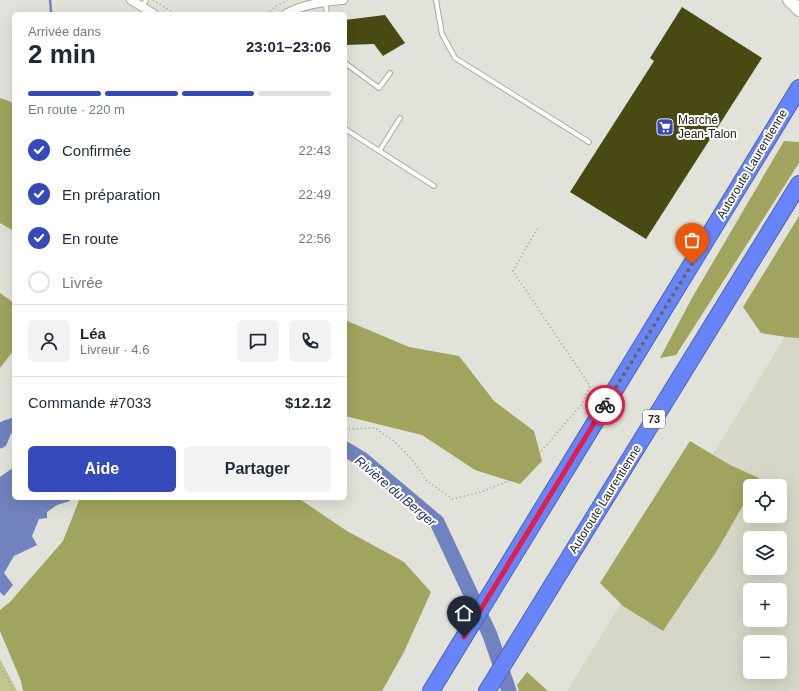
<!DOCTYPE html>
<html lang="fr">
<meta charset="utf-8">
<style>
:root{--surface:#fff;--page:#f2f2f3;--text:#1f2937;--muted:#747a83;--line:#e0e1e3;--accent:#3549bb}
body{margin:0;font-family:Arial,sans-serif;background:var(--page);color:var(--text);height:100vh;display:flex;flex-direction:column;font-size:15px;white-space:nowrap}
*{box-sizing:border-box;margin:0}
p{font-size:13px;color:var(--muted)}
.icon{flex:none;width:22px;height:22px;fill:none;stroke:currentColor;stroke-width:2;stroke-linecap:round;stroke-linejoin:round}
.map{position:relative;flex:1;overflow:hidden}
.details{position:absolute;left:12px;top:12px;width:335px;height:488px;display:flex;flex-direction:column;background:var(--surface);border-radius:6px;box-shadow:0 4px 16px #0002}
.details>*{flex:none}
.fabs{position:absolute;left:743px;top:479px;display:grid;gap:8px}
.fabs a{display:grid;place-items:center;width:44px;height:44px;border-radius:6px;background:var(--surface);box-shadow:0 4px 16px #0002;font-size:20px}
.pin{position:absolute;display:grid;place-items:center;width:34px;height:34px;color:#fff;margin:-41px -17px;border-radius:50% 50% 50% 0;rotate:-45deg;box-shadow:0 0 4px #0007}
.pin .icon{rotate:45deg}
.courier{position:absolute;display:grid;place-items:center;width:40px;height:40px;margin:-20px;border:3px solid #e11d48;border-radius:50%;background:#fff;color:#222;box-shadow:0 1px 5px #0007}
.overview em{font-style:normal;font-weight:800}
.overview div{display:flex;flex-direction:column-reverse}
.overview{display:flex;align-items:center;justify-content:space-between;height:68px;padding:0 16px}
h1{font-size:26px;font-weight:800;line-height:30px}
.bar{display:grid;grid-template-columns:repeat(4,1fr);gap:6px 4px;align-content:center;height:48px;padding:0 16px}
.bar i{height:5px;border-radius:3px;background:var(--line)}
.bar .active{background:var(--accent)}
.bar p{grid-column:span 4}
.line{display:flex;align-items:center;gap:10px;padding:0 16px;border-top:1px solid var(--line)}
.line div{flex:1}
.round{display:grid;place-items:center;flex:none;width:42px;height:42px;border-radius:6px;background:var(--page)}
ol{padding:0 16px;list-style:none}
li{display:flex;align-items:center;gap:12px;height:44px}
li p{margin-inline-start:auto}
li .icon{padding:4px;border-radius:50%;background:var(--accent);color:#fff;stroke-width:4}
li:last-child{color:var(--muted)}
li i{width:22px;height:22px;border:2px solid var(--line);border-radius:50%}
.cta{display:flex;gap:8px;margin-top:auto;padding:8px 16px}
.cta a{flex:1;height:46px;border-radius:6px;background:var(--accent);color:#fff;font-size:16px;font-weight:800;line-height:46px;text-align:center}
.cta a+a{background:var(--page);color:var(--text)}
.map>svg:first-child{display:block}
.built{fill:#d6d7c7;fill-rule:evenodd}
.green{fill:#c2c58c}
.forest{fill:#a1a45e}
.water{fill:#7183be}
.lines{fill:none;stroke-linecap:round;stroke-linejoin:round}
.stream{stroke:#7183be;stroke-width:2.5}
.river{stroke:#7183be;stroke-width:15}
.building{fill:#484913}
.lane-casing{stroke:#aaaba2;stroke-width:6}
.street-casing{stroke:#aaaba2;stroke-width:10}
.secondary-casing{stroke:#aaaba2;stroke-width:14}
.highway-casing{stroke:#5063ad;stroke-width:18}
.path{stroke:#999a93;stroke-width:1.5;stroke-dasharray:1 3;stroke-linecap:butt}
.lane{stroke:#fff;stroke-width:4}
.street{stroke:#fff;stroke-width:8}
.secondary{stroke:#fff;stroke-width:12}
.highway{stroke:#6785f9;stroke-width:16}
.done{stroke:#666661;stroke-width:4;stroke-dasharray:0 7.2}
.route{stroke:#e11d48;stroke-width:5}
.labels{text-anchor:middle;stroke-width:4;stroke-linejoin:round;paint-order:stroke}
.shield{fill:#fff;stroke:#666664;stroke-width:1}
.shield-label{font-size:11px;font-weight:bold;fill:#242421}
.poi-label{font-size:12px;fill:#242421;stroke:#fff;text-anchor:start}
.street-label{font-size:12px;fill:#242421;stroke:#fff}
.water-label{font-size:13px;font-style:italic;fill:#202e75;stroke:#fff}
</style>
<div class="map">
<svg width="799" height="691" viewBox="0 0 799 691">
<rect width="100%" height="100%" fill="#e1e2d9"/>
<path class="built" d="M799,314V691H567ZM750,486H780V516H750ZM750,538H780V568H750ZM750,590H780V620H750ZM750,642H780V672H750Z"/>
<polygon class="green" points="0,659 17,691 0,691"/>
<g class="forest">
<polygon points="0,98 14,103 14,231 0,223"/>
<polygon points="784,141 799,142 799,163 676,355 660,358 692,298"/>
<polygon points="799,216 799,338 786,337 761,333 743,307"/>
<polygon points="0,293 14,303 14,350 0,368"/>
<polygon points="345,320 409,347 459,356 494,401 534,431 542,461 520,484 475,470 422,435 345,416"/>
<polygon points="690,441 730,465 759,478 754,486 750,486 750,493 718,549 663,631 623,606 600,583"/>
<polygon points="80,498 298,498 347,531 404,562 431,592 404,652 382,691 23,691 21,681 0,631 0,610 10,602 63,541"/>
<polygon points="527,672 548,691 519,691 517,685"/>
</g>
<polygon class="water" points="14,467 14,498 69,498 70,501 57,505 47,512 47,518 39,519 32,536 37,545 14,556 4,573 13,585 4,596 0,592 0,477"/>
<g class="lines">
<polyline class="stream" points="50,0 51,12 53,14"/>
<g class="river">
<polyline points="0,441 5,428 14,425"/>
<polyline points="345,449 362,459 437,522 490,635 509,691"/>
</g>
</g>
<g class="building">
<polygon points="682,7 762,58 646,239 570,192 654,61 650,58"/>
<polygon points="385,15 405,43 383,56 374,44 345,45 345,20"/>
</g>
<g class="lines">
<g class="lane-casing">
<g id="lane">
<polyline points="436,0 442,34 455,58 589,142"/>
<polyline points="325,2 327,14"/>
<polyline points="142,7 146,0"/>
<polyline points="345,63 379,88 390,73"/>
<polyline points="345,129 434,186"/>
<polyline points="380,150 400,118"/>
</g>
</g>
<g class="street-casing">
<g id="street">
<polyline points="131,0 154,14"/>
<path d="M286,14C303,4 324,2 343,0"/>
</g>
</g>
<g class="secondary-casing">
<polyline id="secondary" points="789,0 799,10"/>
</g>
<g class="highway-casing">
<g id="highway">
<polyline points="431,691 799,88"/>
<polyline points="487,691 799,184"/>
</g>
</g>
<g class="path">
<polyline points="153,0 176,14"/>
<polyline points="267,14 275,7 287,0"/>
<polyline points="345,428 347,429 375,428 394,441 411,458 427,481 453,499 481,492 506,482 532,462 581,405 590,386 513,271 538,227"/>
<polyline points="0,668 9,680 12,691"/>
</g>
<use href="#lane" class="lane"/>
<use href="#street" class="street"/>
<use href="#secondary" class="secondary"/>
<use href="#highway" class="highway"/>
</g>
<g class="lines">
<polyline class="done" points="605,405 692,264"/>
<polyline class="route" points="464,637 605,405"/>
</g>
<defs>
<g id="supermarket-square" transform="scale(0.9)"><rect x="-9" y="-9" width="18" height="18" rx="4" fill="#3549bb" stroke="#fff"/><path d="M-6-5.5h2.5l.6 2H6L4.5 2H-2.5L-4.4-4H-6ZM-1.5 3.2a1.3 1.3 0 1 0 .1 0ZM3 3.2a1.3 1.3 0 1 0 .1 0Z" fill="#fff"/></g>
</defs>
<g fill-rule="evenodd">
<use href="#supermarket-square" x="665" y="127"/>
</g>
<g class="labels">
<rect class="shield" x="643" y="410" width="22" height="18" rx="3"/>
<g class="shield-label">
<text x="654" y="423">73</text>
</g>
<g class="poi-label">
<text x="678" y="124">Marché<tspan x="678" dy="14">Jean-Talon</tspan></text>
</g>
<g class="street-label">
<text transform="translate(752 164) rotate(-59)" y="4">Autoroute Laurentienne</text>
<text transform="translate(605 499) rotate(-58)" y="4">Autoroute Laurentienne</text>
</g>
<g class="water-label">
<text transform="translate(396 491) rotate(40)" y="5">Rivière du Berger</text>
</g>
</g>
</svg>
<div class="fabs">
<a><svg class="icon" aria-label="locate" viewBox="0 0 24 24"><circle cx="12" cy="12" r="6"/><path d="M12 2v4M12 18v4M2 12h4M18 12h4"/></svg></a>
<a><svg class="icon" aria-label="layers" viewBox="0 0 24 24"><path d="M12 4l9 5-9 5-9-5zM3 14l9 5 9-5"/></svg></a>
<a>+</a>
<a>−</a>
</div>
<div class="pin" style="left:692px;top:264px;background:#ea580c"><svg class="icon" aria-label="bag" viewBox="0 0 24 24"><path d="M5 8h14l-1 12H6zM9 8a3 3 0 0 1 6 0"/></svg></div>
<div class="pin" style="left:464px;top:637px;background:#1f2937"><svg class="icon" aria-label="home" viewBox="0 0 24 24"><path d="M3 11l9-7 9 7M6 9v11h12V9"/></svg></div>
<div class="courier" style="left:605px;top:405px"><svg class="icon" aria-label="bike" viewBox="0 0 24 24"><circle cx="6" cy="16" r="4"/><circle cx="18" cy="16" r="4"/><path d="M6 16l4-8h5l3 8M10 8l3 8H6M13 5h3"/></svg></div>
<section class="details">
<div class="overview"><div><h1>2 min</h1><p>Arrivée dans</p></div><em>23:01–23:06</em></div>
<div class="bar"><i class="active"></i><i class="active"></i><i class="active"></i><i></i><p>En route · 220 m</p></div>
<ol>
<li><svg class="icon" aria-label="check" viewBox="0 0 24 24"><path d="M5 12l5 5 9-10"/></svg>Confirmée<p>22:43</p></li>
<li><svg class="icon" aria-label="check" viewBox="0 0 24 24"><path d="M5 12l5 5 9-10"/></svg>En préparation<p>22:49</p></li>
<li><svg class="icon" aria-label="check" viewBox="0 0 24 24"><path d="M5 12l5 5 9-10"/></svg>En route<p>22:56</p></li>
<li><i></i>Livrée</li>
</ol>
<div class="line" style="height:72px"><a class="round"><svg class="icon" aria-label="person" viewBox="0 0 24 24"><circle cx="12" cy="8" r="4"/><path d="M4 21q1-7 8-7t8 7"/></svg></a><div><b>Léa</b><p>Livreur · 4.6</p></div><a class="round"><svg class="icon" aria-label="chat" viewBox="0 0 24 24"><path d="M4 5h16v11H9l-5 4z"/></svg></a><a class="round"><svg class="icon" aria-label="phone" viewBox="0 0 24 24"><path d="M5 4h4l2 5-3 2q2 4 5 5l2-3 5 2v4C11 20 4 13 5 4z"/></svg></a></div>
<div class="line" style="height:52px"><div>Commande #7033</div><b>$12.12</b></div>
<div class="cta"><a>Aide</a><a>Partager</a></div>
</section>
</div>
